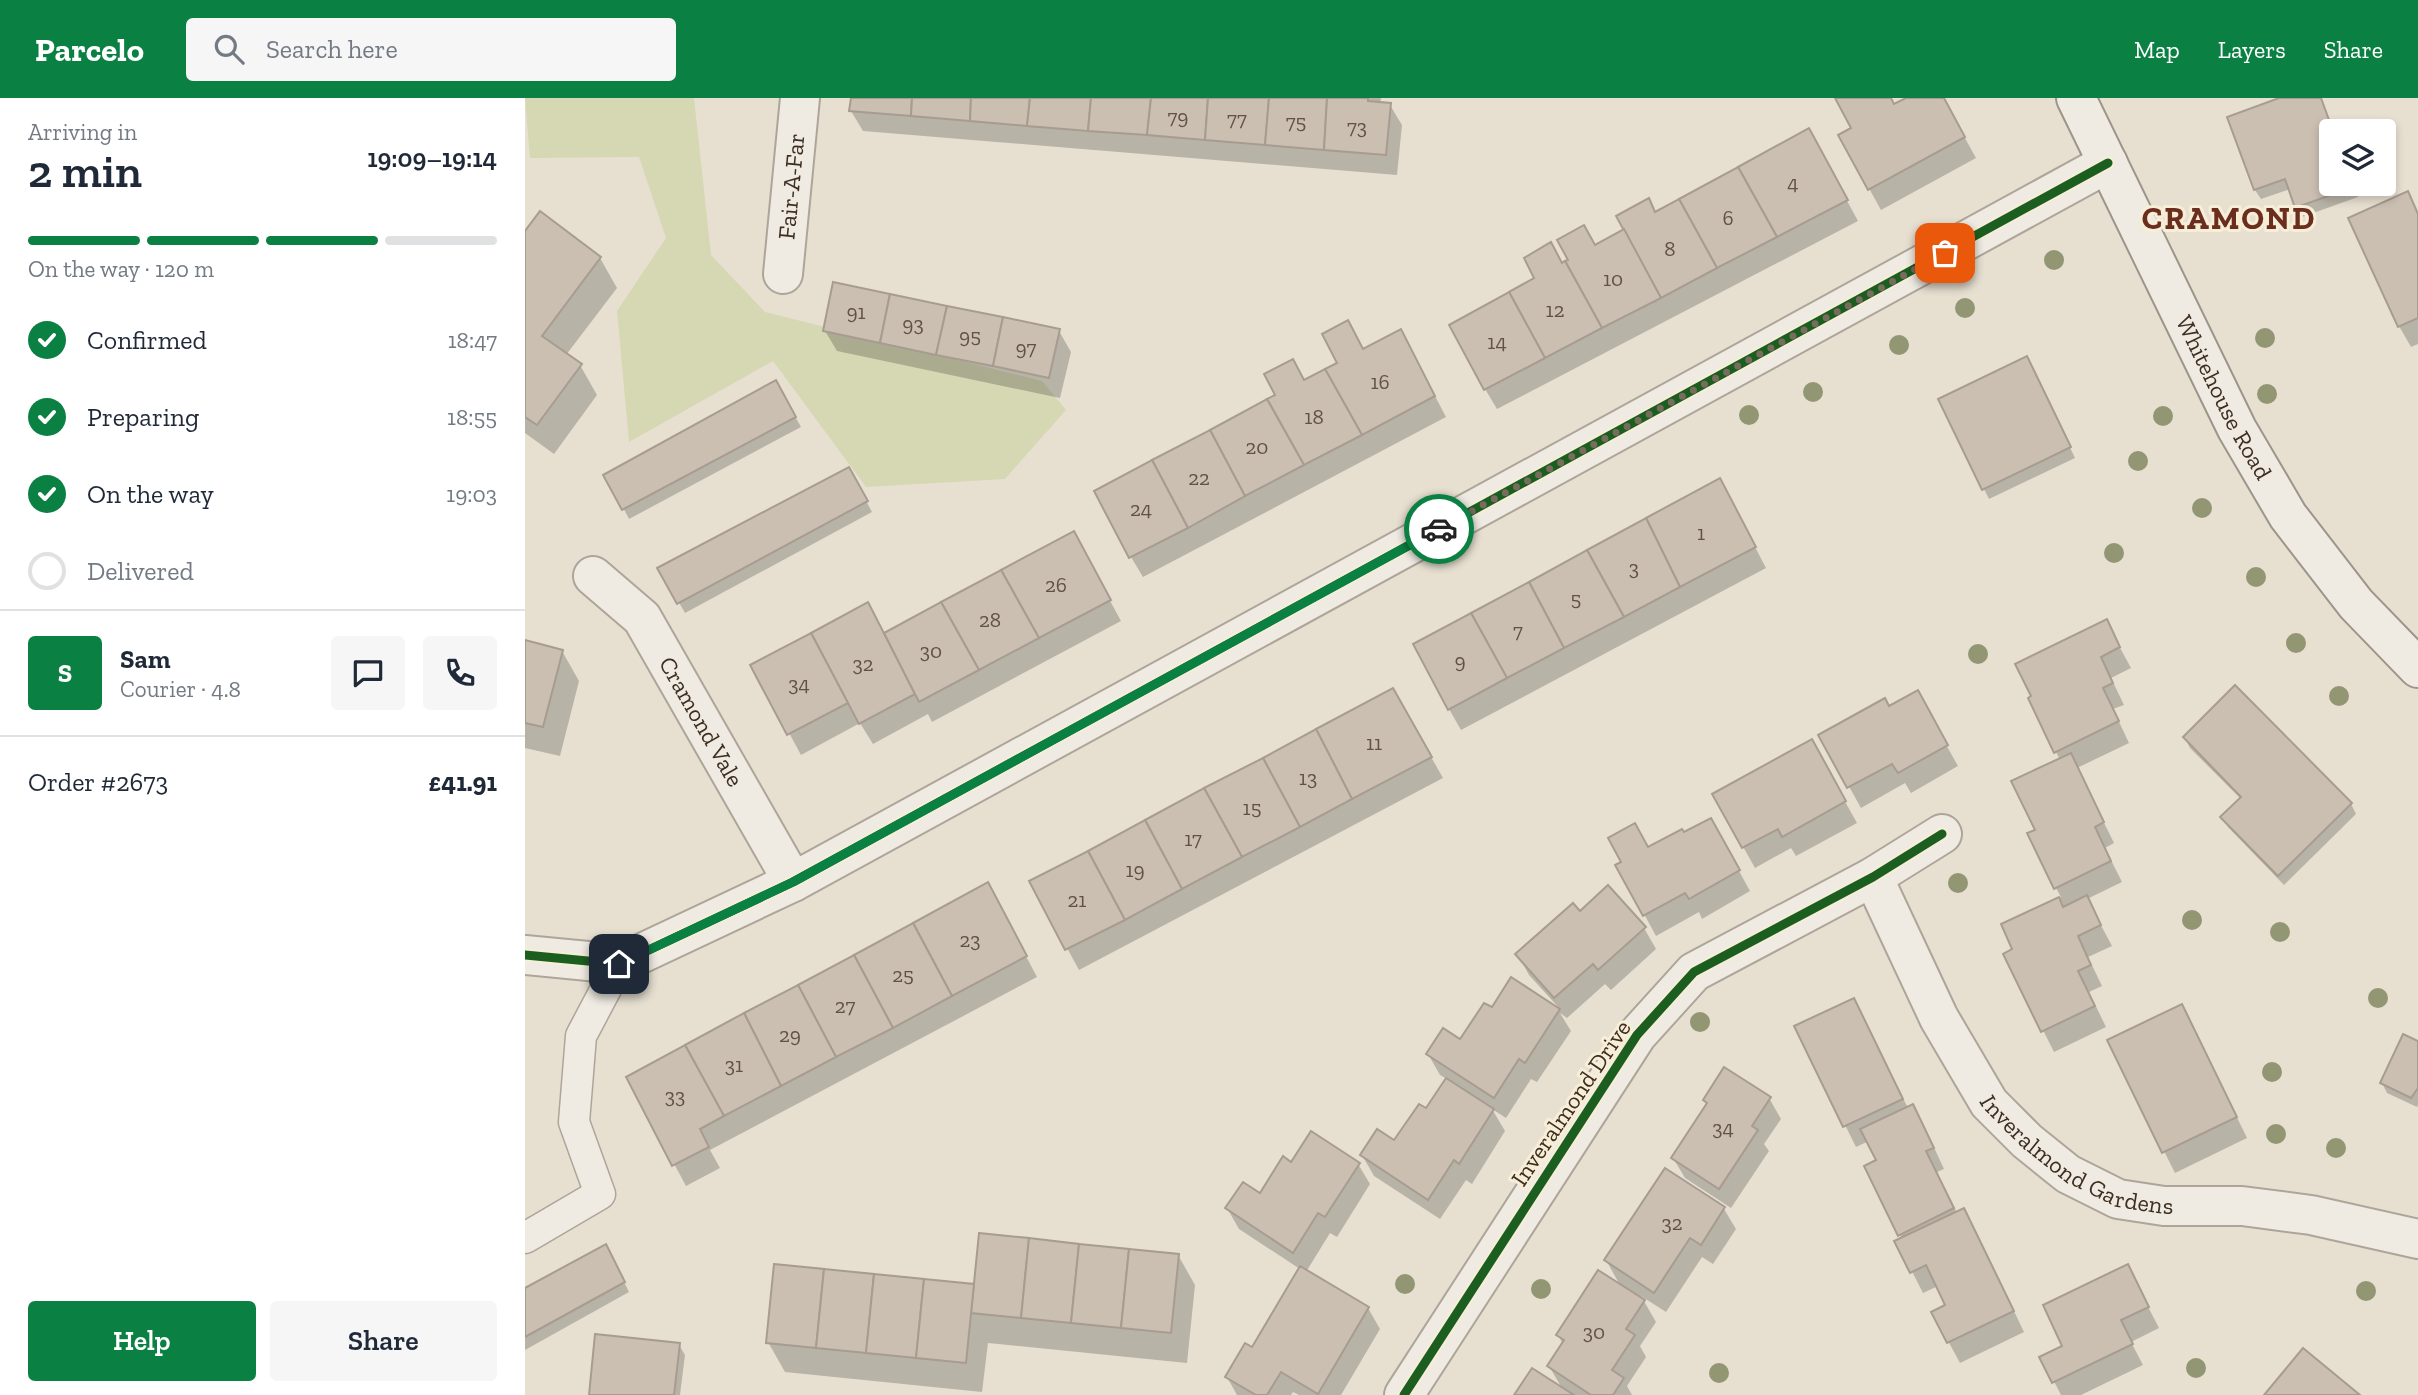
<!DOCTYPE html>
<meta charset="utf-8">
<style>
:root{--surface:#fff;--page:#f6f6f7;--text:#1f2937;--muted:#747a83;--line:#e0e1e3;--accent:#0b8043}
body{margin:0;font-family:"Zilla Slab",serif;background:var(--page);color:var(--text);height:100vh;display:flex;flex-direction:column;font-size:26px;white-space:nowrap}
*{box-sizing:border-box;margin:0}
p{font-size:23px;color:var(--muted)}
.icon{flex:none;width:38px;height:38px;fill:none;stroke:currentColor;stroke-width:2;stroke-linecap:round;stroke-linejoin:round}
.map{position:relative;flex:1;overflow:hidden}
.details{display:flex;flex-direction:column;background:var(--surface);width:525px}
.details>*{flex:none}
.tools{position:absolute;left:1794px;top:21px;display:grid;gap:14px}
.tools a{display:grid;place-items:center;width:77px;height:77px;border-radius:7px;background:var(--surface);box-shadow:0 4px 10px #0003;font-size:35px}
.pin{position:absolute;display:grid;place-items:center;width:60px;height:60px;color:#fff;margin:-30px;border-radius:14px;box-shadow:0 4px 10px #0006}
.courier{position:absolute;display:grid;place-items:center;width:70px;height:70px;margin:-35px;border:5px solid #0b8043;border-radius:50%;background:#fff;color:#222;box-shadow:0 2px 9px #0007}
.head em{font-style:normal;font-weight:600}
.head div{display:flex;flex-direction:column-reverse}
.head{display:flex;align-items:center;justify-content:space-between;height:119px;padding:0 28px}
h1{font-size:46px;font-weight:600;line-height:52px}
.bar{display:grid;grid-template-columns:repeat(4,1fr);gap:10px 7px;align-content:center;height:84px;padding:0 28px}
.bar i{height:9px;border-radius:5px;background:var(--line)}
.bar .current{background:var(--accent)}
.bar p{grid-column:span 4}
.line{display:flex;align-items:center;gap:18px;padding:0 28px;border-top:2px solid var(--line)}
.line div{flex:1}
.round{display:grid;place-items:center;flex:none;width:74px;height:74px;border-radius:7px;background:var(--page)}
ol{padding:0 28px;list-style:none}
li{display:flex;align-items:center;gap:21px;height:77px}
li p{margin-inline-start:auto}
li .icon{padding:7px;border-radius:50%;background:var(--accent);color:#fff;stroke-width:4}
li:last-child{color:var(--muted)}
li i{width:38px;height:38px;border:4px solid var(--line);border-radius:50%}
.cta{display:flex;gap:14px;margin-top:auto;padding:14px 28px}
.cta a{flex:1;height:80px;border-radius:7px;background:var(--accent);color:#fff;font-size:28px;font-weight:600;line-height:80px;text-align:center}
.cta a+a{background:var(--page);color:var(--text)}
header{display:flex;align-items:center;gap:42px;box-sizing:border-box;height:98px;padding:0 35px;background:var(--accent);color:#fff}
header strong{font-size:33px}
nav{display:flex;gap:38px;margin-inline-start:auto;font-size:24px}
.search{width:490px;height:63px;background:var(--page);display:flex;align-items:center;gap:18px;box-sizing:border-box;padding:0 24px;border-radius:7px;color:var(--muted);font-size:26px}
main{display:flex;flex:1;min-height:0}
.map>svg:first-child{display:block}
.green{fill:#d6d7b3}
.shadow{fill:#0003}
.building{fill:#cbbfb2;stroke:#a89c90;stroke-width:2}
.lines{fill:none;stroke-linecap:round;stroke-linejoin:round}
.lane-casing{stroke:#ada599;stroke-width:33}
.street-casing{stroke:#ada599;stroke-width:42}
.secondary-casing{stroke:#9c958a;stroke-width:42}
.lane{stroke:#efebe3;stroke-width:30}
.street{stroke:#efebe3;stroke-width:38}
.secondary{stroke:#efebe3;stroke-width:38}
.cycleway-casing{stroke:#f7eed8;stroke-width:13}
.cycleway{stroke:#1b5e20;stroke-width:9}
.tree{fill:#929673}
.done{stroke:#786c5e;stroke-width:7;stroke-dasharray:0 12.6}
.route{stroke:#0b8043;stroke-width:9}
.labels{text-anchor:middle;stroke-width:6;stroke-linejoin:round;paint-order:stroke}
.number-label{font-size:21px;fill:#605244}
.street-label{font-size:24px;fill:#3d2e20;stroke:#f7eed8}
.district-label{font-size:32px;font-weight:bold;letter-spacing:2px;fill:#6b2e1e;stroke:#f7eed8}
</style>
<header>
<strong>Parcelo</strong>
<div class="search"><svg class="icon" aria-label="search" viewBox="0 0 24 24"><circle cx="10" cy="10" r="6"/><path d="M15 15l6 6"/></svg>Search here</div>
<nav><a>Map</a><a>Layers</a><a>Share</a></nav>
</header>
<main>
<section class="details">
<div class="head"><div><h1>2 min</h1><p>Arriving in</p></div><em>19:09–19:14</em></div>
<div class="bar"><i class="current"></i><i class="current"></i><i class="current"></i><i></i><p>On the way · 120 m</p></div>
<ol>
<li><svg class="icon" aria-label="check" viewBox="0 0 24 24"><path d="M5 12l5 5 9-10"/></svg>Confirmed<p>18:47</p></li>
<li><svg class="icon" aria-label="check" viewBox="0 0 24 24"><path d="M5 12l5 5 9-10"/></svg>Preparing<p>18:55</p></li>
<li><svg class="icon" aria-label="check" viewBox="0 0 24 24"><path d="M5 12l5 5 9-10"/></svg>On the way<p>19:03</p></li>
<li><i></i>Delivered</li>
</ol>
<div class="line" style="height:126px"><b class="round" style="background:var(--accent);color:#fff">S</b><div><b>Sam</b><p>Courier · 4.8</p></div><a class="round"><svg class="icon" aria-label="chat" viewBox="0 0 24 24"><path d="M4 5h16v11H9l-5 4z"/></svg></a><a class="round"><svg class="icon" aria-label="phone" viewBox="0 0 24 24"><path d="M5 4h4l2 5-3 2q2 4 5 5l2-3 5 2v4C11 20 4 13 5 4z"/></svg></a></div>
<div class="line" style="height:91px"><div>Order #2673</div><b>£41.91</b></div>
<div class="cta"><a>Help</a><a>Share</a></div>
</section>
<div class="map">
<svg width="1893" height="1297" viewBox="0 0 1893 1297">
<rect width="100%" height="100%" fill="#e7e0d1"/>
<polygon class="green" points="0,0 169,0 186,157 240,214 517,283 541,312 480,381 341,389 248,263 104,344 92,213 141,140 114,59 5,60"/>
<g class="shadow">
<polygon points="327,0 856,0 855,6 865,7 877,27 872,77 338,33 326,13"/>
<polygon points="1312,0 1365,0 1369,8 1384,0 1418,0 1451,60 1356,112 1315,38 1329,30"/>
<polygon points="1759,0 1796,0 1808,33 1806,33 1806,86 1828,86 1833,99 1777,119 1765,91 1736,101 1730,92"/>
<polygon points="1295,53 1333,123 972,311 960,291 1037,167 1130,115"/>
<polygon points="1882,96 1893,115 1893,246 1886,249 1874,228"/>
<polygon points="0,136 75,160 92,190 41,257 55,267 72,297 29,356 0,335"/>
<polygon points="300,233 534,233 546,254 535,300 312,253"/>
<polygon points="838,253 887,254 921,319 618,479 606,459 779,284"/>
<polygon points="1507,270 1550,360 1464,401 1459,391"/>
<polygon points="251,285 276,329 104,421 81,377"/>
<polygon points="324,371 347,414 160,515 135,471"/>
<polygon points="1206,403 1241,470 936,632 924,611"/>
<polygon points="548,435 596,523 407,624 403,616 348,646 335,625 276,657 228,568 359,537"/>
<polygon points="1581,524 1606,570 1586,580 1599,607 1588,611 1604,645 1552,670 1589,745 1580,750 1597,784 1562,801 1587,848 1563,859 1577,888 1564,894 1581,929 1529,954 1480,857 1490,852 1478,827 1536,799 1531,790 1512,733 1535,662 1505,601"/>
<polygon points="0,544 37,553 54,583 35,658 0,650"/>
<polygon points="868,592 918,680 554,872 506,784"/>
<polygon points="1392,595 1433,668 1386,695 1380,685 1336,710 1296,638 1364,610"/>
<polygon points="1660,640 1826,706 1831,716 1759,787 1703,729 1697,719 1716,701 1665,650"/>
<polygon points="1298,664 1332,725 1271,758 1266,750 1230,770 1189,697"/>
<polygon points="1197,742 1225,793 1177,821 1174,814 1131,838 1093,768 1123,751"/>
<polygon points="474,807 512,879 185,1052 195,1070 161,1088 103,980"/>
<polygon points="1055,815 1119,830 1131,851 1086,892 1080,886 1042,920 1035,915 1046,933 1012,984 1006,981 981,1020 967,1011 980,1033 947,1086 941,1082 915,1121 849,1078 837,1057 870,1045 901,1013 922,981 915,977 903,956 935,943 967,912 1035,911 1004,877 993,857"/>
<polygon points="1328,902 1383,1010 1387,1008 1399,1028 1419,1071 1412,1074 1432,1115 1439,1112 1450,1132 1499,1234 1435,1265 1408,1215 1422,1208 1413,1188 1398,1195 1372,1144 1377,1142 1354,1063 1344,1043 1331,1049 1271,929"/>
<polygon points="1668,929 1722,1040 1650,1075 1584,943"/>
<polygon points="1893,945 1893,1007 1892,1009 1862,995 1857,985"/>
<polygon points="1244,1000 1256,1021 1239,1046 1244,1053 1206,1110 1160,1080 1148,1060 1183,1007 1180,1002"/>
<polygon points="766,1066 833,1066 845,1086 812,1139 805,1135 781,1174 843,1210 855,1231 816,1297 774,1297 768,1294 766,1297 712,1297 702,1279 727,1251 775,1171 714,1131 702,1110 735,1098"/>
<polygon points="1140,1073 1199,1111 1211,1131 1188,1166 1177,1159 1141,1214 1116,1198 1131,1224 1115,1248 1121,1259 1102,1288 1107,1297 991,1297 1038,1292 1024,1268 1038,1246 1033,1237 1096,1189 1081,1162"/>
<polygon points="653,1157 670,1187 662,1265 463,1245 457,1294 260,1274 243,1244 451,1188"/>
<polygon points="86,1158 104,1194 0,1252 0,1192"/>
<polygon points="1602,1168 1634,1230 1606,1244 1618,1267 1556,1297 1536,1297 1517,1260 1540,1249"/>
<polygon points="154,1247 160,1257 155,1297 66,1297"/>
</g>
<g class="building">
<polygon points="326,0 387,0 386,18 324,13"/>
<polygon points="387,0 446,0 445,23 386,18"/>
<polygon points="446,0 505,0 502,28 445,23"/>
<polygon points="505,0 566,0 563,33 502,28"/>
<polygon points="566,0 626,0 622,37 563,33"/>
<polygon points="626,0 683,0 680,42 622,37"/>
<polygon points="683,0 744,0 740,47 680,42"/>
<polygon points="744,0 802,0 799,52 740,47"/>
<polygon points="802,0 843,0 843,3 866,5 861,57 799,52"/>
<polygon points="1310,0 1366,0 1369,6 1381,0 1419,0 1440,39 1343,92 1313,37 1326,30"/>
<polygon points="1754,0 1796,0 1808,33 1806,33 1806,86 1827,86 1828,89 1770,110 1760,81 1729,92 1702,19"/>
<polygon points="1284,30 1323,102 1252,139 1213,69"/>
<polygon points="1213,69 1252,139 1192,170 1154,101"/>
<polygon points="1883,93 1893,116 1893,220 1873,229 1823,120"/>
<polygon points="1124,100 1130,114 1154,101 1192,170 1136,200 1091,118"/>
<polygon points="15,113 76,159 17,238 57,266 12,327 0,319 0,133"/>
<polygon points="1059,127 1070,147 1099,131 1136,200 1077,230 1040,163 1043,162 1032,142"/>
<polygon points="1026,144 1037,165 1040,163 1077,230 1020,260 984,194 1009,180 999,160"/>
<polygon points="308,184 365,196 355,245 298,233"/>
<polygon points="984,194 1020,260 959,292 924,227"/>
<polygon points="365,196 422,208 411,257 355,245"/>
<polygon points="422,208 478,219 468,268 411,257"/>
<polygon points="478,219 535,231 524,280 468,268"/>
<polygon points="823,222 838,251 876,231 910,298 837,337 800,271 812,265 797,236"/>
<polygon points="1502,258 1546,349 1457,392 1413,301"/>
<polygon points="768,261 779,282 800,271 837,337 779,367 742,301 750,297 739,276"/>
<polygon points="251,282 271,319 97,412 78,377"/>
<polygon points="742,301 779,367 720,398 685,332"/>
<polygon points="685,332 720,398 663,430 627,362"/>
<polygon points="627,362 663,430 604,460 569,393"/>
<polygon points="324,369 343,403 152,506 132,470"/>
<polygon points="1195,380 1231,449 1155,489 1121,420"/>
<polygon points="1121,420 1155,489 1099,519 1062,452"/>
<polygon points="549,433 586,502 514,540 476,472"/>
<polygon points="1062,452 1099,519 1039,550 1004,484"/>
<polygon points="476,472 514,540 454,572 416,504"/>
<polygon points="1004,484 1039,550 982,580 946,515"/>
<polygon points="343,504 390,596 334,626 286,535"/>
<polygon points="416,504 454,572 394,604 359,535"/>
<polygon points="946,515 982,580 923,612 888,546"/>
<polygon points="1582,521 1595,549 1576,559 1588,585 1578,590 1594,623 1529,655 1503,600 1506,598 1490,566"/>
<polygon points="286,535 323,605 262,637 225,567"/>
<polygon points="0,542 38,552 18,629 0,625"/>
<polygon points="1710,587 1827,705 1753,778 1695,719 1716,699 1658,639"/>
<polygon points="868,590 907,659 827,701 791,631"/>
<polygon points="1393,592 1423,647 1373,675 1367,666 1322,690 1293,637 1360,600 1364,608"/>
<polygon points="791,631 827,701 775,729 738,660"/>
<polygon points="1287,641 1321,703 1257,739 1253,731 1217,750 1187,696"/>
<polygon points="1546,655 1579,724 1570,729 1586,763 1529,791 1502,735 1510,732 1486,683"/>
<polygon points="738,660 775,729 717,759 679,690"/>
<polygon points="679,690 717,759 657,791 620,722"/>
<polygon points="1186,720 1215,772 1164,801 1160,795 1118,818 1090,767 1096,764 1083,740 1110,725 1123,749 1157,731 1159,734"/>
<polygon points="620,722 657,791 600,822 563,753"/>
<polygon points="563,753 600,822 540,852 504,783"/>
<polygon points="463,784 502,858 427,898 388,825"/>
<polygon points="1083,787 1121,829 1073,872 1068,866 1029,900 990,856 1048,805 1055,813"/>
<polygon points="1562,797 1576,827 1553,838 1566,867 1553,873 1570,908 1516,934 1478,856 1487,851 1476,826 1534,799 1538,809"/>
<polygon points="388,825 427,898 368,930 329,857"/>
<polygon points="329,857 368,930 311,959 273,887"/>
<polygon points="986,879 1035,911 1000,965 994,961 969,1000 901,956 918,930 935,941 959,905 967,909"/>
<polygon points="273,887 311,959 256,988 219,915"/>
<polygon points="1329,900 1378,1001 1318,1029 1269,928"/>
<polygon points="1657,906 1712,1019 1637,1055 1582,942"/>
<polygon points="219,915 256,988 199,1018 160,947"/>
<polygon points="1878,936 1893,943 1893,990 1886,1000 1855,985"/>
<polygon points="160,947 199,1018 175,1031 184,1049 147,1068 101,979"/>
<polygon points="1199,969 1246,999 1227,1028 1233,1032 1194,1091 1146,1060 1182,1005 1178,1002"/>
<polygon points="921,980 969,1011 934,1066 929,1062 903,1102 835,1057 852,1031 869,1042 894,1006 901,1010"/>
<polygon points="1388,1006 1409,1050 1401,1053 1429,1110 1373,1138 1339,1068 1351,1062 1335,1031"/>
<polygon points="786,1033 835,1065 800,1119 793,1115 768,1155 700,1110 718,1084 735,1095 758,1058 766,1064"/>
<polygon points="1140,1070 1200,1109 1176,1147 1165,1140 1129,1195 1079,1162"/>
<polygon points="1439,1110 1489,1213 1422,1245 1406,1214 1420,1207 1401,1167 1385,1175 1369,1143"/>
<polygon points="454,1135 504,1140 496,1220 446,1215"/>
<polygon points="504,1140 554,1146 546,1225 496,1220"/>
<polygon points="81,1146 100,1184 0,1239 0,1190"/>
<polygon points="554,1146 604,1151 596,1230 546,1225"/>
<polygon points="604,1151 654,1156 646,1235 596,1230"/>
<polygon points="249,1166 299,1171 291,1250 241,1245"/>
<polygon points="1603,1166 1624,1209 1596,1222 1608,1246 1527,1285 1514,1259 1537,1248 1518,1207"/>
<polygon points="775,1168 844,1209 793,1296 756,1274 742,1297 731,1297 700,1279 720,1245 727,1249"/>
<polygon points="299,1171 349,1176 341,1255 291,1250"/>
<polygon points="1073,1172 1120,1202 1101,1231 1110,1237 1087,1272 1099,1280 1088,1297 1066,1297 1022,1268 1039,1242 1031,1237"/>
<polygon points="349,1176 399,1181 391,1260 341,1255"/>
<polygon points="399,1181 449,1186 441,1265 391,1260"/>
<polygon points="70,1236 155,1245 149,1297 64,1297"/>
<polygon points="1778,1250 1835,1297 1739,1297"/>
<polygon points="1007,1270 1049,1297 989,1297"/>
</g>
<g class="lines">
<g class="lane-casing">
<polyline id="lane" points="0,1140 75,1096 49,1024 56,938 94,866"/>
</g>
<g class="street-casing">
<g id="street">
<path id="s1" d="M258,176L275,0"/>
<path id="s2" d="M68,478L117,520L268,784"/>
<path id="s3" d="M1348,779L1414,920L1464,1005L1502,1043L1543,1076L1593,1101L1639,1108H1717L1786,1117L1893,1141"/>
<polyline points="0,857 94,866 268,784 1583,65"/>
<polyline points="879,1297 1112,937 1169,874 1348,779 1417,736"/>
</g>
</g>
<g class="secondary-casing">
<g id="secondary">
<path id="s4" d="M1551,0L1712,331L1763,418L1831,506L1893,570"/>
</g>
</g>
<use href="#lane" class="lane"/>
<use href="#street" class="street"/>
<use href="#secondary" class="secondary"/>
<g class="cycleway-casing">
<g id="cycleway">
<polyline points="0,857 94,866 268,784 1583,65"/>
<polyline points="879,1297 1112,937 1169,874 1348,779 1417,736"/>
</g>
</g>
<use href="#cycleway" class="cycleway"/>
</g>
<g class="tree">
<circle cx="1529" cy="162" r="10"/>
<circle cx="1440" cy="210" r="10"/>
<circle cx="1740" cy="240" r="10"/>
<circle cx="1374" cy="247" r="10"/>
<circle cx="1288" cy="294" r="10"/>
<circle cx="1742" cy="296" r="10"/>
<circle cx="1224" cy="317" r="10"/>
<circle cx="1638" cy="318" r="10"/>
<circle cx="1613" cy="363" r="10"/>
<circle cx="1677" cy="410" r="10"/>
<circle cx="1589" cy="455" r="10"/>
<circle cx="1731" cy="479" r="10"/>
<circle cx="1771" cy="545" r="10"/>
<circle cx="1453" cy="556" r="10"/>
<circle cx="1814" cy="598" r="10"/>
<circle cx="1433" cy="785" r="10"/>
<circle cx="1667" cy="822" r="10"/>
<circle cx="1755" cy="834" r="10"/>
<circle cx="1853" cy="900" r="10"/>
<circle cx="1175" cy="924" r="10"/>
<circle cx="1747" cy="974" r="10"/>
<circle cx="1751" cy="1036" r="10"/>
<circle cx="1811" cy="1050" r="10"/>
<circle cx="880" cy="1186" r="10"/>
<circle cx="1016" cy="1191" r="10"/>
<circle cx="1841" cy="1193" r="10"/>
<circle cx="1671" cy="1270" r="10"/>
<circle cx="1194" cy="1275" r="10"/>
</g>
<g class="lines">
<polyline class="done" points="914,431 1420,155"/>
<polyline class="route" points="94,866 268,784 914,431"/>
</g>
<g class="labels">
<g class="number-label">
<text x="653" y="26">79</text>
<text x="712" y="28">77</text>
<text x="771" y="31">75</text>
<text x="832" y="36">73</text>
<text x="1268" y="92">4</text>
<text x="1203" y="127">6</text>
<text x="1145" y="158">8</text>
<text x="1088" y="188">10</text>
<text x="1030" y="219">12</text>
<text x="331" y="221">91</text>
<text x="388" y="233">93</text>
<text x="445" y="245">95</text>
<text x="972" y="251">14</text>
<text x="501" y="257">97</text>
<text x="855" y="291">16</text>
<text x="789" y="326">18</text>
<text x="732" y="356">20</text>
<text x="674" y="387">22</text>
<text x="616" y="418">24</text>
<text x="1176" y="442">1</text>
<text x="1109" y="477">3</text>
<text x="531" y="494">26</text>
<text x="1051" y="508">5</text>
<text x="465" y="529">28</text>
<text x="993" y="540">7</text>
<text x="406" y="560">30</text>
<text x="935" y="570">9</text>
<text x="338" y="573">32</text>
<text x="274" y="593">34</text>
<text x="849" y="652">11</text>
<text x="783" y="687">13</text>
<text x="727" y="717">15</text>
<text x="668" y="748">17</text>
<text x="610" y="779">19</text>
<text x="552" y="809">21</text>
<text x="445" y="849">23</text>
<text x="378" y="884">25</text>
<text x="320" y="915">27</text>
<text x="265" y="944">29</text>
<text x="209" y="974">31</text>
<text x="150" y="1005">33</text>
<text x="1198" y="1037">34</text>
<text x="1147" y="1132">32</text>
<text x="1069" y="1241">30</text>
</g>
<g class="street-label">
<text dy="8" stroke="none"><textPath href="#s1" startOffset="88">Fair-A-Far</textPath></text>
<text dy="8" stroke="none"><textPath href="#s4" startOffset="334">Whitehouse Road</textPath></text>
<text dy="8" stroke="none"><textPath href="#s2" startOffset="184">Cramond Vale</textPath></text>
<text transform="translate(1046 1005) rotate(-56)" y="8">Inveralmond Drive</text>
<text dy="8" stroke="none"><textPath href="#s3" startOffset="360">Inveralmond Gardens</textPath></text>
</g>
<g class="district-label">
<text x="1704" y="131">CRAMOND</text>
</g>
</g>
</svg>
<div class="tools">
<a><svg class="icon" aria-label="layers" viewBox="0 0 24 24"><path d="M12 4l9 5-9 5-9-5zM3 14l9 5 9-5"/></svg></a>
</div>
<div class="pin" style="left:1420px;top:155px;background:#ea580c"><svg class="icon" aria-label="bag" viewBox="0 0 24 24"><path d="M5 8h14l-1 12H6zM9 8a3 3 0 0 1 6 0"/></svg></div>
<div class="pin" style="left:94px;top:866px;background:#1f2937"><svg class="icon" aria-label="home" viewBox="0 0 24 24"><path d="M3 11l9-7 9 7M6 9v11h12V9"/></svg></div>
<div class="courier" style="left:914px;top:431px"><svg class="icon" aria-label="car" viewBox="0 0 24 24"><path d="M5 17H2v-5l4-1 3-4h7l3 4 3 1v5h-3M9 17h6M6 11h13"/><circle cx="7" cy="17" r="2"/><circle cx="17" cy="17" r="2"/></svg></div>
</div>
</main>
